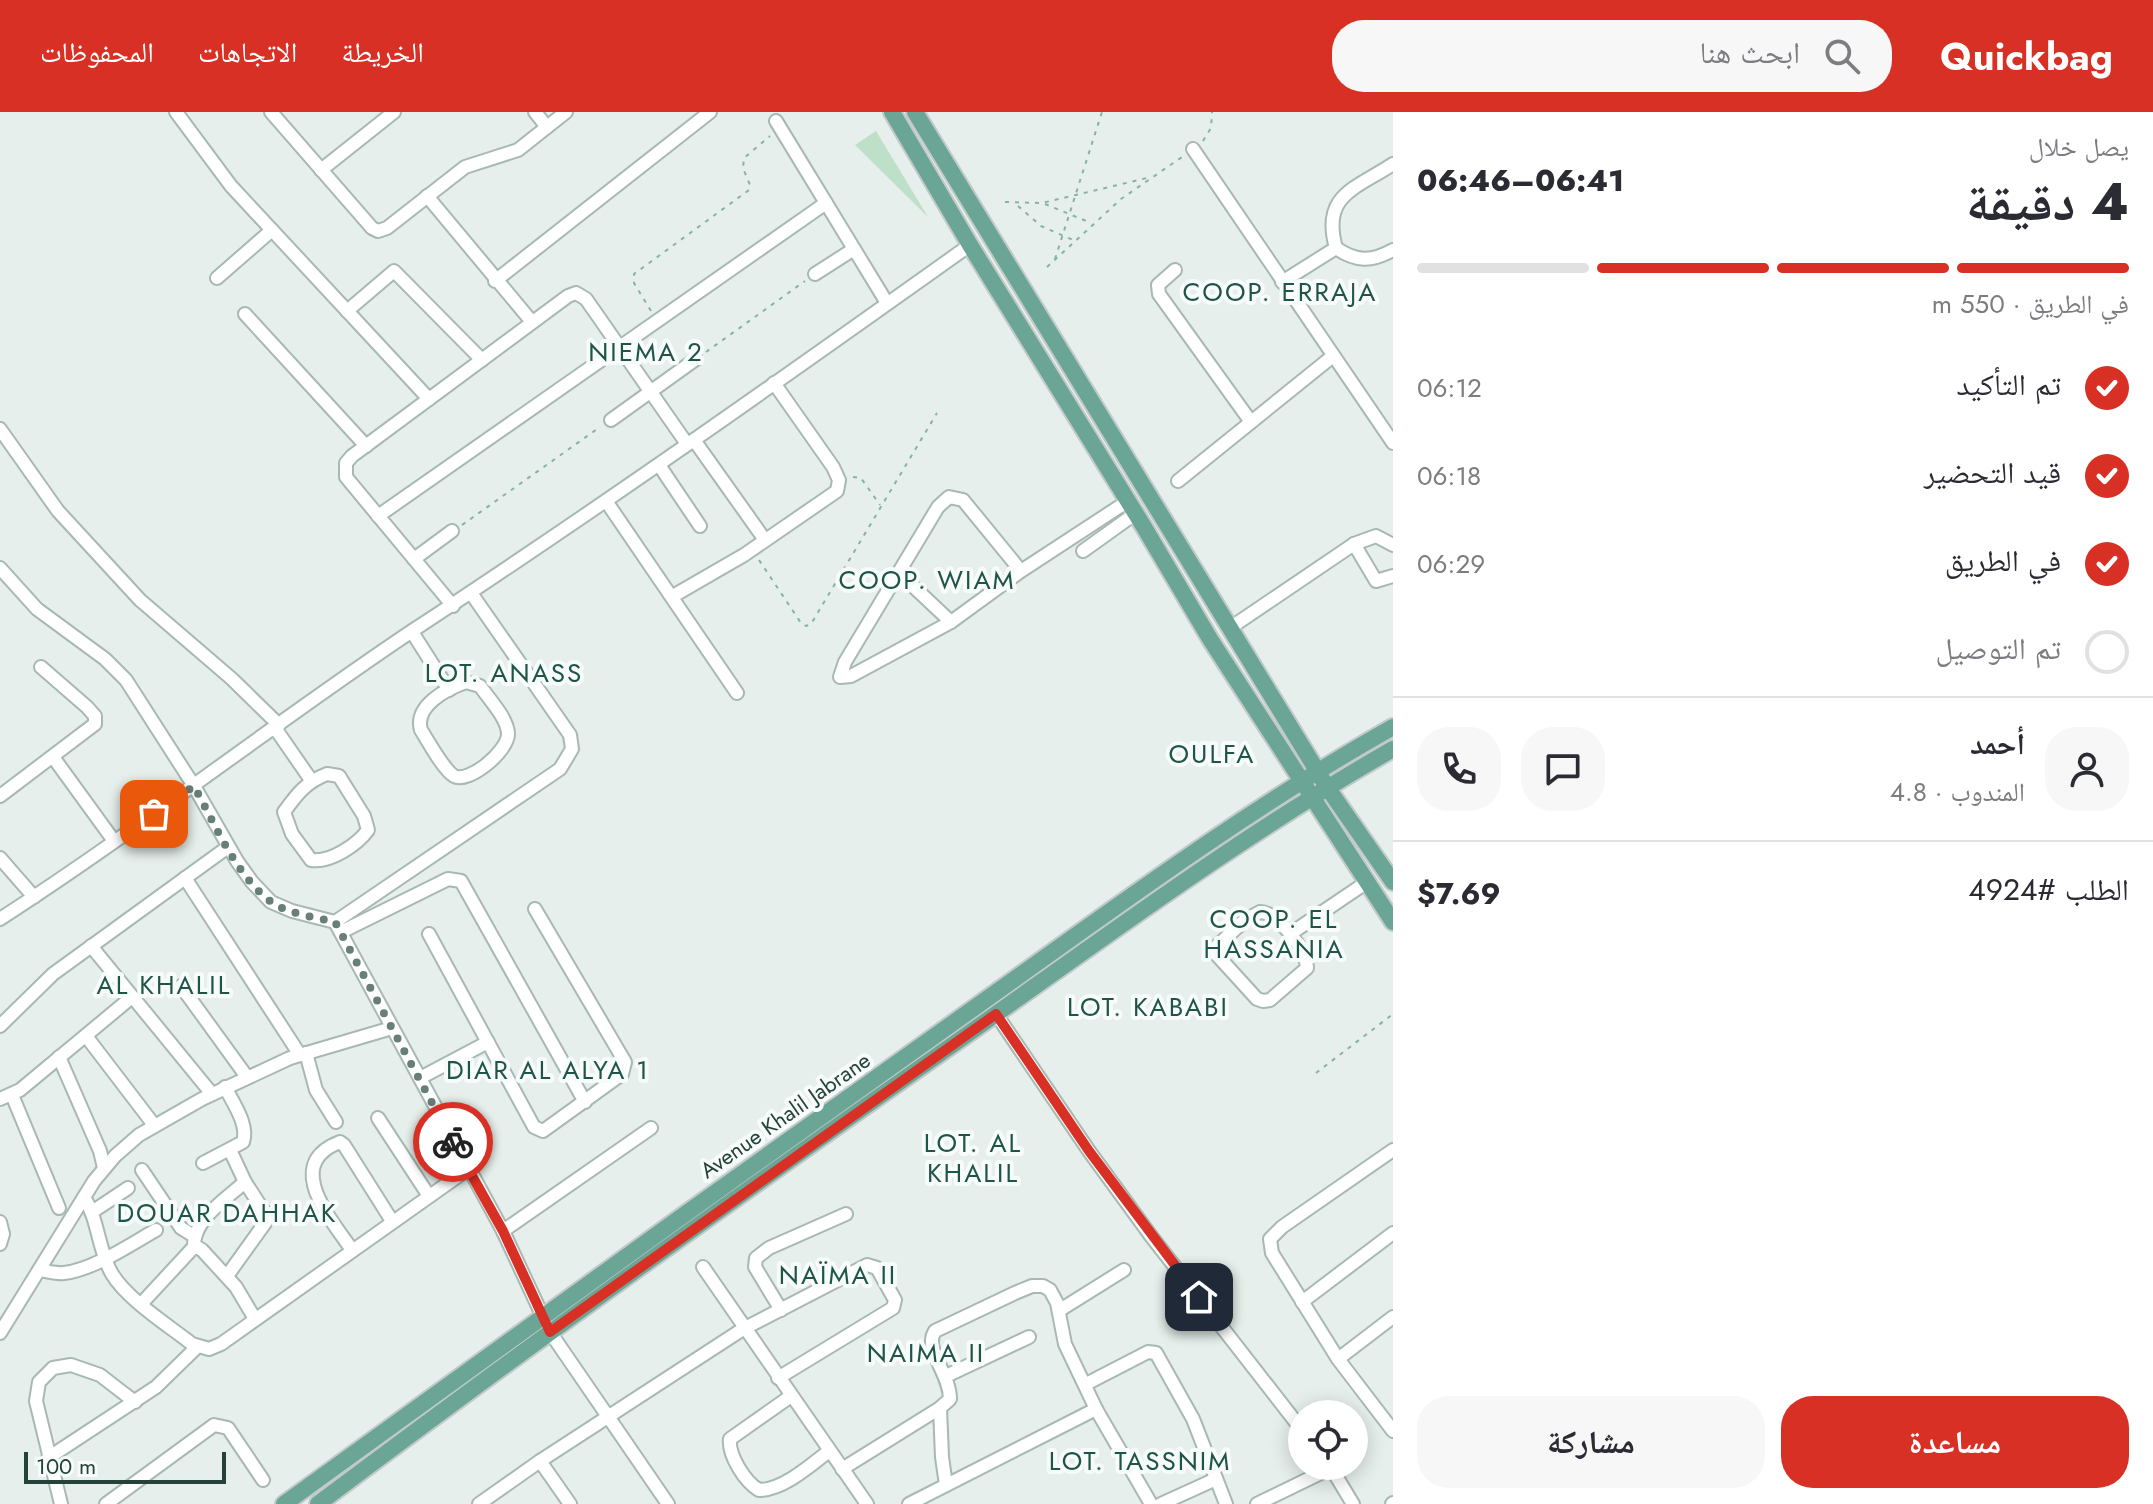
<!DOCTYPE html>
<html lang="ar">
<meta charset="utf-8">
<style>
:root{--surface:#fff;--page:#f7f7f7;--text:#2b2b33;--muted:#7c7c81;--line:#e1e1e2;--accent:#d93025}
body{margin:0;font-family:Jost,"Noto Naskh Arabic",sans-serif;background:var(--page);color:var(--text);direction:rtl;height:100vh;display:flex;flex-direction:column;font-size:30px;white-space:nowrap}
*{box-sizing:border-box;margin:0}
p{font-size:26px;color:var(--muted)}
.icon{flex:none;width:44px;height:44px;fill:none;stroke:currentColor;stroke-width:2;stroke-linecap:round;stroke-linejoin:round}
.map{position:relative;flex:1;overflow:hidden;direction:ltr}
.details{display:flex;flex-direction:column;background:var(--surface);width:760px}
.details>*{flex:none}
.tools{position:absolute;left:1288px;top:1288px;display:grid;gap:16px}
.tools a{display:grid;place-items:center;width:80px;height:80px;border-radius:50%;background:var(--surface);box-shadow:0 4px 20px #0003;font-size:40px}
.scale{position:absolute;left:24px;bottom:20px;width:202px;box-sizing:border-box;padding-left:8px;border:4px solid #24423a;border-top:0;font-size:22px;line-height:28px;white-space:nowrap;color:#24423a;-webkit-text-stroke:6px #f7fbf9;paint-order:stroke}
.pin{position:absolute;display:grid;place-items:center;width:68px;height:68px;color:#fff;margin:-34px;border-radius:16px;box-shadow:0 4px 12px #0006}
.courier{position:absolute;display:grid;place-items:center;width:80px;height:80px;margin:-40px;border:6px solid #d93025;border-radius:50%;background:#fff;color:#222;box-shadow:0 2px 10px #0007}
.head em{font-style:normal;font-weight:800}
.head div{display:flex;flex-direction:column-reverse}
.head{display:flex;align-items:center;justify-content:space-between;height:136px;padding:0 24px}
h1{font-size:52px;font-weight:800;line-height:60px}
.bar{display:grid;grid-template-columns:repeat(4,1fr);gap:12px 8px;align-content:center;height:96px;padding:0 24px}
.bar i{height:10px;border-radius:6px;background:var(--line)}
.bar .on{background:var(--accent)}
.bar p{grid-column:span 4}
.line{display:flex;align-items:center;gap:20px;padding:0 24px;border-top:2px solid var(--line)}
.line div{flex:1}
.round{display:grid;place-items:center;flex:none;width:84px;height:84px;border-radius:32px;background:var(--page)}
ol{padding:0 24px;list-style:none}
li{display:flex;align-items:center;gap:24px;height:88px}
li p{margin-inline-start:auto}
li .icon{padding:8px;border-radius:50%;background:var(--accent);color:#fff;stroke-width:4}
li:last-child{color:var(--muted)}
li i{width:44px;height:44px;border:4px solid var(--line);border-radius:50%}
.action{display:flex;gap:16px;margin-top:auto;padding:16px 24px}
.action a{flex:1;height:92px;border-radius:32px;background:var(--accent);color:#fff;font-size:32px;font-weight:800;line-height:92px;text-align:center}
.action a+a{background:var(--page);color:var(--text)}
header{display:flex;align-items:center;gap:48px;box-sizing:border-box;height:112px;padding:0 40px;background:var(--accent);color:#fff}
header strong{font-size:38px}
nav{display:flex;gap:44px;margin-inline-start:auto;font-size:28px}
.search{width:560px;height:72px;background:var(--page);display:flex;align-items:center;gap:20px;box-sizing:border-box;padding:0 28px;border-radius:32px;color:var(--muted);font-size:30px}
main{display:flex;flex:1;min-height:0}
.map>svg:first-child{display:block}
.green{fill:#bfe0c8}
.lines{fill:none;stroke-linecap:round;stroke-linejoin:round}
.minor-casing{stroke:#a8b8b2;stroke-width:16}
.major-casing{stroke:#c2cac8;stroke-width:20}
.path{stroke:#86b3a5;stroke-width:2;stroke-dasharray:4 6;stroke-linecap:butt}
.minor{stroke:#fff;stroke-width:12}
.major{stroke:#6aa596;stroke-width:16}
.done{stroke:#687f78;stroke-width:8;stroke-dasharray:0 14.4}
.route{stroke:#d93025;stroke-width:10}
.labels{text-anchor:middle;stroke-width:8;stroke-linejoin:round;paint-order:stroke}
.street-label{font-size:22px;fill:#24423a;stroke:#f7fbf9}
.quarter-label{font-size:26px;letter-spacing:2px;fill:#1f5548;stroke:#f7fbf9}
</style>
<header>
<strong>Quickbag</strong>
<div class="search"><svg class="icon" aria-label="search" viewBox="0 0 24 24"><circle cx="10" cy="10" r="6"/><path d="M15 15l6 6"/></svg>ابحث هنا</div>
<nav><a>الخريطة</a><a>الاتجاهات</a><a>المحفوظات</a></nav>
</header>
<main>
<section class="details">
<div class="head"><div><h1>4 دقيقة</h1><p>يصل خلال</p></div><em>06:41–06:46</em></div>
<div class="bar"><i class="on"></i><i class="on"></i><i class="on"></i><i></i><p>في الطريق · 550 m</p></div>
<ol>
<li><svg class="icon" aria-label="check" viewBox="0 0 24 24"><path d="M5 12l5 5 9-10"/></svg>تم التأكيد<p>06:12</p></li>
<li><svg class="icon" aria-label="check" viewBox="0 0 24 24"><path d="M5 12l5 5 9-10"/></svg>قيد التحضير<p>06:18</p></li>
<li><svg class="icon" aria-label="check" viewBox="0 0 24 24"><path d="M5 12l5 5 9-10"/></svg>في الطريق<p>06:29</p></li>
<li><i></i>تم التوصيل</li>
</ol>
<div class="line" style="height:144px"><a class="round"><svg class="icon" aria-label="person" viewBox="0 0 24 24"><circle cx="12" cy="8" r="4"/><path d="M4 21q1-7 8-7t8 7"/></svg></a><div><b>أحمد</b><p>المندوب · 4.8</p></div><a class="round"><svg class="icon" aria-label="chat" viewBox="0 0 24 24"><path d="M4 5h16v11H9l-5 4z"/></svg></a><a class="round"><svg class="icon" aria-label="phone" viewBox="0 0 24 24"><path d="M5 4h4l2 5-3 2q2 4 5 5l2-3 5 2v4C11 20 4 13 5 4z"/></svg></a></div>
<div class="line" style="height:104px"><div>الطلب #4924</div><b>$7.69</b></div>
<div class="action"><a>مساعدة</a><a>مشاركة</a></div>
</section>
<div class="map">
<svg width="1393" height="1392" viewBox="0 0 1393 1392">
<rect width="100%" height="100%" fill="#e6efeb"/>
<polygon class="green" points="876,19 928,105 855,33"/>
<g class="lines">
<g class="minor-casing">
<g id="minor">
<polyline points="176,0 231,74 429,287"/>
<polyline points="271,0 372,116 378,119 387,116 465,55 518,38 566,0"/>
<polyline points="535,0 547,15"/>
<polyline points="776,9 887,191"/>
<polyline points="1193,37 1393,331"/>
<path d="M1393,52C1355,77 1321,83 1336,136C1356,150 1372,150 1393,138"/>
<polyline points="321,58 394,0"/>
<polyline points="427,84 532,210"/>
<polyline points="1175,158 1158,173 1159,182 1251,310"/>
<polyline points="815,162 854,137"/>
<polyline points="217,166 272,118"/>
<polyline points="495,169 710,0"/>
<polyline points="1282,170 1336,136"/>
<polyline points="347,199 394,159 482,248"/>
<polyline points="245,202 366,334"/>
<polyline points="611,308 696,247"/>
<polyline points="0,317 58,399 140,488 232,567 279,613"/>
<polyline points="694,328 765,428"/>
<polyline points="659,353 700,414"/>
<polyline points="1178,369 1333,244"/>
<polyline points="606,389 737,581"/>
<polyline points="378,404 826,91"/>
<polyline points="1354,432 1376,469 1393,464"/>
<polyline points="1083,439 1136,401"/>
<polyline points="414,447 452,419"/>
<polyline points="0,456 37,497 105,547 126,568 194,674 237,749 252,770 271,790 292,799 335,810 560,657 572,637 570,623 471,481"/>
<polyline points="1021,459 963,388 949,385 938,395 845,550 840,565 851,564 951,510 1021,459 1128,389"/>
<polyline points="899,461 951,510"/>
<polyline points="673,484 744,443 837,379 839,368 833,355 774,271"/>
<polyline points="453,494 346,365 346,351 352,344 568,184 576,181 586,187 687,332"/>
<polyline points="1230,516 1354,432 1376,424 1393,433"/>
<polyline points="412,520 449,578"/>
<path d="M466,570L480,574C489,587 508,607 508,622C508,639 469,672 454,664C443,657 428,629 421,618C414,594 446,577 466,570Z"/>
<polyline points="275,616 311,668"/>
<polyline points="53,645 114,729"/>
<path d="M327,662L339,664L364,704L368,718C357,733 330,751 311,748L292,722L284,700C297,682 306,670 327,662Z"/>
<polyline points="0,684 95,612 95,604 87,595 41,555"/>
<polyline points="0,746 34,785"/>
<polyline points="185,766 300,943"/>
<path d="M1260,800C1278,800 1307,839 1307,856L1270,888L1263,889L1257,887L1216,842V835L1245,808Z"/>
<path d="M0,807C141,716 273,612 412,519C601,395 786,264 970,133"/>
<polyline points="335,810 503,1119 550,1220 668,1392"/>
<polyline points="341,820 448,767 461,769 585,990"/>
<polyline points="429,822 534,1015 543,1019 622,962 625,950 535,797"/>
<polyline points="1290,822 1367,770"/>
<polyline points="91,834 212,982"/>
<polyline points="181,874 247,965"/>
<polyline points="996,902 1089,1039 1151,1124 1302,1318"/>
<polyline points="0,914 53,862 228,735"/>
<polyline points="86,924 154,1013"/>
<polyline points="306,941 316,978 336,1010"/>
<polyline points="59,945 100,1039 104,1056"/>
<polyline points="420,966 488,930"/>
<polyline points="12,983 59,1096"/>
<polyline points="0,987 20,978 132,885"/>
<polyline points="378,1006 429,1084"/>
<polyline points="1393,1038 1282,1115 1270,1127 1272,1141 1338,1247 1393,1319"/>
<path d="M203,1051L243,1030C249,1013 233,991 225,975"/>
<polyline points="142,1058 181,1116 194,1124"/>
<path d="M84,1085C99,1109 98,1138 112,1162C128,1188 168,1213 192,1232L209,1237L221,1232L468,1057"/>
<polyline points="92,1100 128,1076"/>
<polyline points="0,1110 3,1122 0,1132"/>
<polyline points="503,1119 651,1016"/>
<path d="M194,1136C192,1108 226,1087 245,1070"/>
<path d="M352,1138C331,1107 282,1052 340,1030L344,1033L392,1109"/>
<polyline points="703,1155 867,1392"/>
<path d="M39,1158C48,1159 56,1162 64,1161C93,1158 131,1132 156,1118"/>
<polyline points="227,1164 265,1111 267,1104 245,1070 230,1038"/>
<polyline points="1302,1190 1393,1121"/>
<polyline points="142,1191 192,1137 197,1135 202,1138 236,1175 255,1207"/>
<polyline points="781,1198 755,1155 756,1146 769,1136 846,1102"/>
<polyline points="1060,1198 1124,1158"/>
<polyline points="0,1221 94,1069 115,1044 139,1023 202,987 290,946 392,916"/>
<polyline points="1338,1247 1393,1205"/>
<polyline points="946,1264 1029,1225"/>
<polyline points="1086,1272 1148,1240 1156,1241 1193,1307 1226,1392"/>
<path d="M791,1284L730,1327C728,1343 745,1370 759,1378C783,1378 811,1353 829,1339"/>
<polyline points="48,1346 156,1275 197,1235"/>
<polyline points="540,1349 570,1392"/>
<polyline points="1330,1354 1353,1392"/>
<polyline points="842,1357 940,1296"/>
<path d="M946,1373L942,1345L940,1296L950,1287C950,1261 923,1237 935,1219L1015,1181L1032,1174H1043L1050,1178L1057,1191L1065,1232L1096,1297"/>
<polyline points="61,1392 36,1289 39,1270 53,1256 71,1253 100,1263 135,1290"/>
<polyline points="106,1392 214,1313 228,1316 263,1368"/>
<polyline points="479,1392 540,1349 743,1217 867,1153 877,1156 895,1188 893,1196 778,1266"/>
<polyline points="909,1392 1096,1297 1151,1392"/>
<polyline points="1161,1392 1216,1367"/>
<polyline points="1257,1392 1331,1356"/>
<polyline points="1392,1392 1393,1391"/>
</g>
</g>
<g class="major-casing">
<g id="major">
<polyline points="892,0 970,133 1144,415 1210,527 1393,810"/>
<polyline points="915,0 1327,675 1393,770"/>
<path d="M284,1392C506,1230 729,1070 953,911C1097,809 1239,702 1393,615"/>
<path d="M318,1392C531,1232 747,1077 965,924C1105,825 1244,722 1393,637"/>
</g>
</g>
<g class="path">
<polyline points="1203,29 1211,16 1212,0"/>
<polyline points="1005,90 1042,91 1147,66"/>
<polyline points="1045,92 1091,111"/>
<polyline points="1018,94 1041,114 1073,128"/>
<polyline points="1055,147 1102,0"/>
<polyline points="1047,155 1121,87 1182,45"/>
<polyline points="651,199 634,171 634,162 749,78 750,73 743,56 744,46 770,24"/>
<polyline points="706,240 805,169"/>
<polyline points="853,365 861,366 880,393"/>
<polyline points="462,413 600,315"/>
<polyline points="759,448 801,511 806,514 811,512 937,301"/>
<polyline points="1316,961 1393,902"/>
</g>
<use href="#minor" class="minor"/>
<use href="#major" class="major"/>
</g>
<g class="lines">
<path class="done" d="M154,702L194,674C215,712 235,762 270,789C287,802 315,805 335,810L453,1030"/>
<polyline class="route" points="453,1030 503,1119 550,1220 996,902 1089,1039 1199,1185"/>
</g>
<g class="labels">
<g class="street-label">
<text transform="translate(785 1003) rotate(-35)" y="8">Avenue Khalil Jabrane</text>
</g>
<g class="quarter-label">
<text x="1280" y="189">COOP. ERRAJA</text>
<text x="646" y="249">NIEMA 2</text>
<text x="927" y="477">COOP. WIAM</text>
<text x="504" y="570">LOT. ANASS</text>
<text x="1212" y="651">OULFA</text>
<text x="1274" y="816">COOP. EL<tspan x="1274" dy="30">HASSANIA</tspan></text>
<text x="164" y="882">AL KHALIL</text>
<text x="1148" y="904">LOT. KABABI</text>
<text x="548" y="967">DIAR AL ALYA 1</text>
<text x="973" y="1040">LOT. AL<tspan x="973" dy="30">KHALIL</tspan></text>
<text x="227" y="1110">DOUAR DAHHAK</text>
<text x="838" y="1172">NAÏMA II</text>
<text x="926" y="1250">NAIMA II</text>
<text x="1140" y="1358">LOT. TASSNIM</text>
</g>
</g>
</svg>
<div class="tools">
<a><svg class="icon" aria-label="locate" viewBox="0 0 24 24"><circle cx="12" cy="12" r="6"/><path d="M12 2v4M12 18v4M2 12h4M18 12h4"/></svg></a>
</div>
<div class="scale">100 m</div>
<div class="pin" style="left:154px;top:702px;background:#ea580c"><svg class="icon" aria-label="bag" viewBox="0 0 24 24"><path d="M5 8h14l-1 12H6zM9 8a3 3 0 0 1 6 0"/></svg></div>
<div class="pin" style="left:1199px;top:1185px;background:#1f2937"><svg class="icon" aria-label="home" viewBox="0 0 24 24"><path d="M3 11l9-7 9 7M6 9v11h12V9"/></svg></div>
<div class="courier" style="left:453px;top:1030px"><svg class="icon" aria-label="bike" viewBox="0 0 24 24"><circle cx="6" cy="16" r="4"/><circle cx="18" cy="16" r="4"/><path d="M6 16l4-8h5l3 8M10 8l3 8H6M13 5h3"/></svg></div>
</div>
</main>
